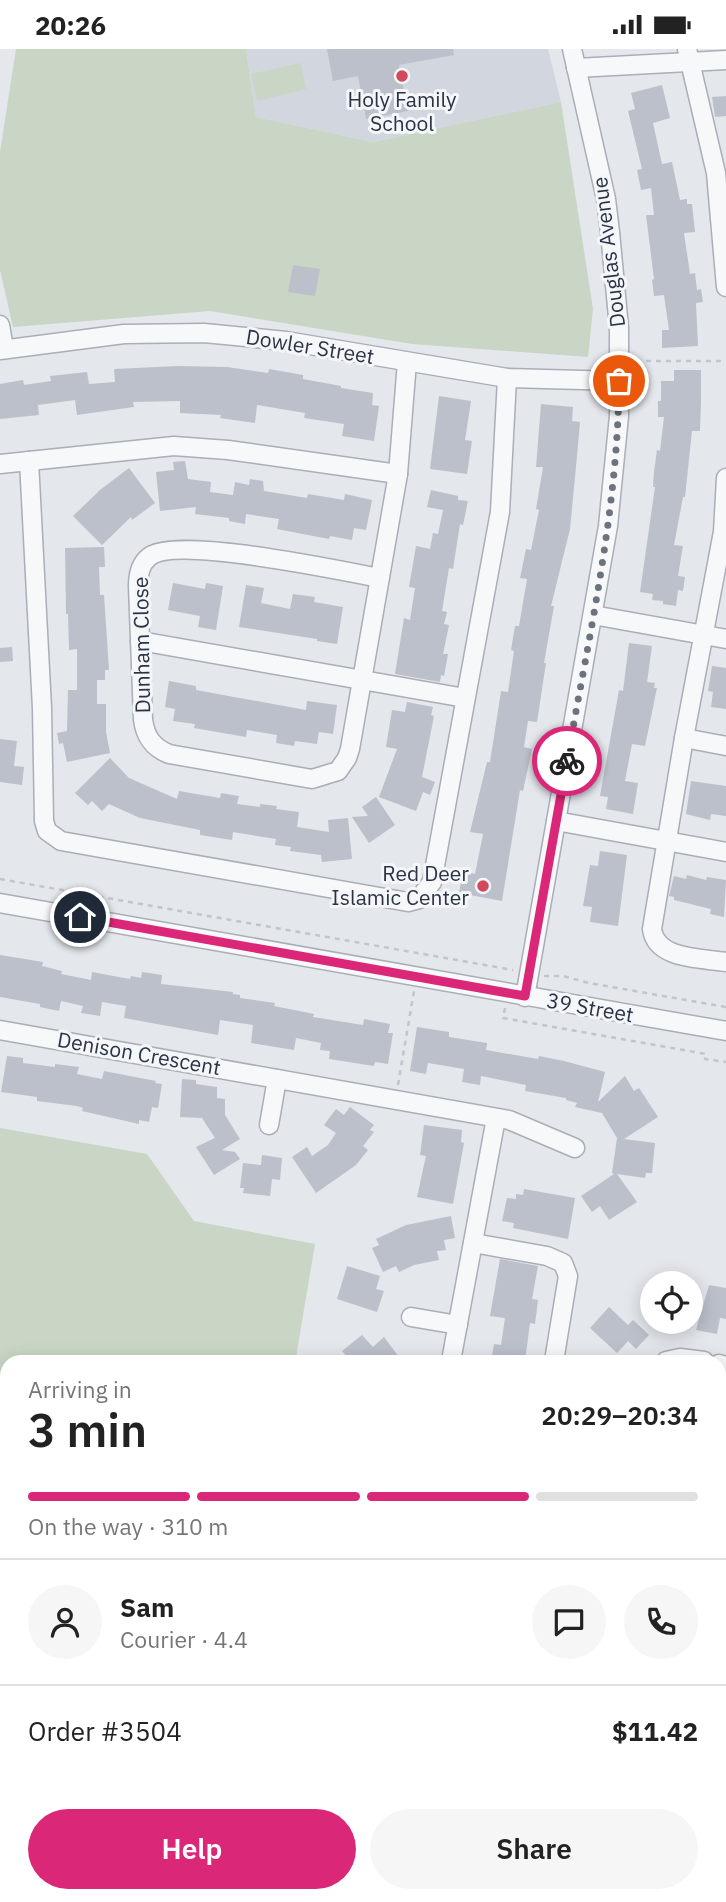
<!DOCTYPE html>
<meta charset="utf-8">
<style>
:root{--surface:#fff;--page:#f6f6f6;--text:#222;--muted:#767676;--line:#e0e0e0;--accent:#db2777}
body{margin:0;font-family:"IBM Plex Sans",sans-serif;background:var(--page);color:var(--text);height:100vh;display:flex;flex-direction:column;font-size:26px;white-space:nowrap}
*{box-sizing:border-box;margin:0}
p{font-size:23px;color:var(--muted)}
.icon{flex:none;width:38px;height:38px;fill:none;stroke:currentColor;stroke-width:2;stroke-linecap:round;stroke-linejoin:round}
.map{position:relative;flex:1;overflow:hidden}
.drawer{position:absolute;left:0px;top:1306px;width:726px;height:548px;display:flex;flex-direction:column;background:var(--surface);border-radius:21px 21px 0 0;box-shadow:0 4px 18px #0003}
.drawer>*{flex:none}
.fabs{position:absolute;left:640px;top:1222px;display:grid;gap:14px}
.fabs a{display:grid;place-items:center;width:63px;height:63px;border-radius:50%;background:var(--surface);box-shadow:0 4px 18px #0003;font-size:35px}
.pin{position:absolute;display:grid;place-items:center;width:60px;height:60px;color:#fff;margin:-30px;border:4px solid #fff;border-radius:50%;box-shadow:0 2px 7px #0007}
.courier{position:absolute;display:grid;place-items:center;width:70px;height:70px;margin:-35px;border:5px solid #db2777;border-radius:50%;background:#fff;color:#222;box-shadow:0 2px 9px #0007}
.summary em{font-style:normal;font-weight:600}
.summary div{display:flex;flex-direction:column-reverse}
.summary{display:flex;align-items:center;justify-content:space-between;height:119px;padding:0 28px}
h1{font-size:46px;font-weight:600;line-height:52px}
.bar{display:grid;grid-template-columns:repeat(4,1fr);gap:10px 7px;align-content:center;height:84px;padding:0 28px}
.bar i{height:9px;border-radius:5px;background:var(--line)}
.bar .active{background:var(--accent)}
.bar p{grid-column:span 4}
.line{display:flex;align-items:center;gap:18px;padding:0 28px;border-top:2px solid var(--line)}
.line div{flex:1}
.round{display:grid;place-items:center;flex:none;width:74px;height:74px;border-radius:37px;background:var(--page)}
.action{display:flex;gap:14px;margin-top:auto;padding:14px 28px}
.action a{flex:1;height:80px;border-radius:42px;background:var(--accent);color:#fff;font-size:28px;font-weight:600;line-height:80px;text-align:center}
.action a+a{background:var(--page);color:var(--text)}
.status{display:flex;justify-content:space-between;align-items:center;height:49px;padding:0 35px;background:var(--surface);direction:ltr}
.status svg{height:19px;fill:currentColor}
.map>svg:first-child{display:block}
.built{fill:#d2d6de}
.green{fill:#c9d6c5}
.building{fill:#bbc0ca}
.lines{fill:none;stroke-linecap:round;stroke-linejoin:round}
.minor-casing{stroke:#a9aeb7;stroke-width:21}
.path{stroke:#c2c5cb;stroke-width:2.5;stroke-dasharray:5 5;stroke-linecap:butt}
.minor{stroke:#f7f8fa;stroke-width:18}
.done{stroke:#6c737f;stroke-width:7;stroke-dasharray:0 12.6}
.route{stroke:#db2777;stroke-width:9}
.poi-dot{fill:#d1495b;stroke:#f4f6f9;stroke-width:2.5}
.labels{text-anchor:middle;stroke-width:6;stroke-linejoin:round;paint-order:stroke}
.poi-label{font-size:21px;fill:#2b3445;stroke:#f4f6f9}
.street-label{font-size:21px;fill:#2b3445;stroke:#f4f6f9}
</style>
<div class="status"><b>20:26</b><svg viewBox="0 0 49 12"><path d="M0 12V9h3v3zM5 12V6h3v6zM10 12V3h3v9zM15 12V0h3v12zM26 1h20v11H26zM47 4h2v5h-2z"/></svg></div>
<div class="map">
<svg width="726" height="1853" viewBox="0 0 726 1853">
<rect width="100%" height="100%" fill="#e4e7ec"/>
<polygon class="built" points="246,0 548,0 561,53 373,93 256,68"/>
<g class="green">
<polygon points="16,0 246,0 256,68 373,93 561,53 593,260 588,308 412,295 210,262 13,278 0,221 0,103"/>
<polygon points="301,14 306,40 257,52 251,25"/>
<polygon points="0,1079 147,1105 194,1172 315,1195 296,1308 299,1312 7,1312 7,1792 0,1795"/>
</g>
<g class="building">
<polygon points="327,0 453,0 454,6 399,16 408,62 366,70 358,27 333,32"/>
<polygon points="662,36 670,69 653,74 662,115 672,113 680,151 687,150 687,155 692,155 695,183 684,184 690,225 695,224 697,241 701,240 703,253 696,254 698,297 662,299 662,281 669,281 664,246 654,247 652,231 654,230 646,166 654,166 651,139 641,141 637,121 642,120 628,62 635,60 631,44"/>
<polygon points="726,47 726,67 715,68 712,48"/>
<polygon points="293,216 320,220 315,247 288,243"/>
<polygon points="178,317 227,318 268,324 269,320 303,326 303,330 341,337 341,339 373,344 372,356 379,357 374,392 342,387 344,375 304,369 305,364 257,356 255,374 220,369 221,366 180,364 180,352 133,353 134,358 77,366 75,351 38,356 39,366 0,370 0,335 23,331 24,336 51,332 50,327 87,323 89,335 115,333 114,320"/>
<polygon points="674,321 701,321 701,353 700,382 692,382 685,448 683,448 674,496 683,497 678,527 685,528 683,542 678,541 676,557 663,555 663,552 652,551 653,545 640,543 655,438 653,438 654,423 657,401 660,402 664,368 658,368 658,352 661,352 661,332 674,332"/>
<polygon points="439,347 471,352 465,391 472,392 467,425 430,420"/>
<polygon points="541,355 573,358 572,372 580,373 577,407 570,480 551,557 554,557 544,614 546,614 537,673 528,672 524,698 532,700 523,742 520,741 502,852 459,844 463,822 475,825 483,785 470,783 487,713 490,713 501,642 508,643 514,602 511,601 515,577 519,577 527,530 520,529 526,500 531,501 539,461 536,460 543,418 536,418"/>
<polygon points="185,412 188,430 211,433 210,443 233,446 235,433 249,436 250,430 263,432 264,442 307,449 308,445 344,451 345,445 372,451 366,481 354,479 352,491 330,487 329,490 277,480 279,470 246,465 245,475 229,472 229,469 195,465 196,458 160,462 156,423 174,421 173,413"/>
<polygon points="129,419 155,454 132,471 131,468 102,496 73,467 100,441"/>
<polygon points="431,441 458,447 458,451 468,452 463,476 460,475 453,520 449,519 442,562 447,563 444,575 449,576 443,605 448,605 444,627 441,626 440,633 395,625 404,569 410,571 415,539 409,538 416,497 430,500 433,484 438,485 443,461 427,458"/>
<polygon points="104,498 105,518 99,518 100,546 104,546 109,621 105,621 105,631 97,631 97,655 106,655 106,683 110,704 67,713 63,694 59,695 57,684 67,682 68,641 77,641 77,600 69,601 68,565 66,565 65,499"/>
<polygon points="173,534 205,540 206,534 223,537 216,581 198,578 200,567 168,561"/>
<polygon points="246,536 264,539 261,554 290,560 293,545 315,548 314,553 343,558 337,595 317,592 317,590 239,578"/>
<polygon points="629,594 652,597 647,633 655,634 654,639 657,639 645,697 632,695 625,732 638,734 633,765 606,760 608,748 600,747 619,641 623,642"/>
<polygon points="12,598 13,612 0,613 0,599"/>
<polygon points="712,617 726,619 726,660 711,658 713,643 708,642"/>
<polygon points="169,632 196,637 196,641 306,661 307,652 337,656 333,685 319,683 317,695 295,692 294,697 276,694 277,686 247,681 246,688 194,679 195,675 173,672 175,660 165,658"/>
<polygon points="407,653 433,658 431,666 434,667 422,728 435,733 430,746 423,743 416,762 379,748 397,700 386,698 392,661 405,663"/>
<polygon points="0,690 17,692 14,717 24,718 22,736 0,733"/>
<polygon points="110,709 129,729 177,750 179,742 220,749 221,744 239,747 237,755 260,758 260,755 277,757 276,760 299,763 297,778 329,783 328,771 348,769 352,810 322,813 321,806 290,802 291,798 275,796 276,790 233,783 232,791 200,786 200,781 140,769 109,755 102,762 92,752 88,756 75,744"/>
<polygon points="691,732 726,737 726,767 711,765 710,771 686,765"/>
<polygon points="376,748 395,776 369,794 352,768 368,767 362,758"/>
<polygon points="600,802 627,806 618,877 590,873 592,858 583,857 590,816 598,817"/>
<polygon points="687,826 706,831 707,828 726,831 724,868 710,865 711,860 674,851 674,848 669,847 674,827 686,830"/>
<polygon points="0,906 43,913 42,917 62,922 61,925 91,931 92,923 130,930 131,927 141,929 142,923 162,926 161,935 233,943 233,945 240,946 240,949 275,954 274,957 314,965 313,968 363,976 364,970 390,975 388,984 393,984 388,1015 375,1013 374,1017 329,1010 330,1002 320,1001 321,994 296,989 294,1001 251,994 253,976 220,971 218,986 124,969 126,957 102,953 100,967 81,964 83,957 61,952 59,962 40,958 40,955 0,948"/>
<polygon points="417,978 449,983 449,988 487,994 486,1001 538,1010 539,1007 564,1012 605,1023 598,1053 625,1027 634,1042 639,1039 658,1068 624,1090 655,1094 652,1124 646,1124 645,1129 617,1125 637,1153 609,1171 600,1157 592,1163 581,1147 614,1125 612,1124 617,1089 602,1064 575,1058 577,1054 566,1051 566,1049 525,1042 526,1036 481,1027 480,1036 462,1033 464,1020 428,1014 426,1025 410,1022"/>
<polygon points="7,1007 23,1009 23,1014 55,1018 55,1015 79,1018 77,1025 102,1030 104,1022 156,1032 155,1034 162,1035 158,1059 152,1058 149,1073 139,1071 139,1075 82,1062 83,1059 77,1057 37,1052 37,1048 1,1043"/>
<polygon points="182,1030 196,1031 196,1035 217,1038 217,1049 225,1050 225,1066 240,1090 222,1101 235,1103 240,1110 214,1126 196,1098 215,1089 202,1069 180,1068"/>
<polygon points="350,1058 374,1076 370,1081 374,1083 363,1097 368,1101 356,1116 316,1144 292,1108 307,1098 312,1107 328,1096 336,1084 324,1076 336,1060 344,1066"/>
<polygon points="424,1076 462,1081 461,1093 464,1094 453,1155 417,1148 426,1107 420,1106"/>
<polygon points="262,1106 282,1109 280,1131 272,1130 270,1147 243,1144 244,1139 240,1139 243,1114 261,1116"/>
<polygon points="524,1140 575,1149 568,1190 513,1179 514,1174 502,1172 507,1149 516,1150 516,1145 523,1146"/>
<polygon points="451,1167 455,1189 444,1191 446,1201 437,1202 439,1211 414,1216 399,1223 396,1217 383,1223 372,1199 379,1196 376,1190 406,1176"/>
<polygon points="500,1210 538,1217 532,1250 538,1251 535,1275 530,1274 525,1312 491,1312 494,1295 501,1296 505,1269 490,1267"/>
<polygon points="347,1217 380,1227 376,1240 384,1242 377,1263 337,1250"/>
<polygon points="709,1236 726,1239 726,1270 720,1269 717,1285 696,1281"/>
<polygon points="609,1258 628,1276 633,1271 649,1286 636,1300 628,1292 617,1304 590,1279"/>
<polygon points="362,1286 373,1298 384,1288 402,1312 351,1312 342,1302"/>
</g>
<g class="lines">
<g class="minor-casing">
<g id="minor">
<polyline points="687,0 716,124 726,238"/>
<polyline points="576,19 726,11"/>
<polyline points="0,276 4,300"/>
<polyline points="0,301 124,285 204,284 286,292 507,329 619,332"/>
<polyline points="29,412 174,397 228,401 398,425"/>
<polyline points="0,415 29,412 42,659 44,772 47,782 61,792 408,853 419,850 432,833 500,463 507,329"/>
<path d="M726,429L723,483L684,689L652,880C656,911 702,909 726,913"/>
<path d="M380,529C342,522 175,486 149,508C140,515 138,526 138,537L143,670C145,687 152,698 169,705L312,730L338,722L347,709L350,700L398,425L407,313"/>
<polyline points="593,566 726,590"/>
<polyline points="140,592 465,649"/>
<polyline points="684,689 726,697"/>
<polyline points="556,772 726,803"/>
<polyline points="0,854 726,982"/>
<polyline points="525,948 608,477 619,367 619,279 610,183 606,150 572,0"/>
<polyline points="0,981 509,1071 575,1099"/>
<polyline points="269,1076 277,1030"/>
<polyline points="473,1194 547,1207 563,1214 568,1227 554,1312"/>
<polyline points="411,1268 458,1276"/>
<polyline points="451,1312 496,1069"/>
<polyline points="666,1312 680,1309 704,1312"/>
<polyline points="719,1315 726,1317"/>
<polyline points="719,1610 726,1611"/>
<polyline points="719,1705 726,1706"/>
<polyline points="0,1795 7,1792"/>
<polyline points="719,1806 726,1808"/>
<polyline points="0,1824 7,1843"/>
<polyline points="363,1846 402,1853"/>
<polyline points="187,1853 220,1846"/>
</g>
</g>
<g class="path">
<polyline points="636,312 726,312"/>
<polyline points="0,830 513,921"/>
<polyline points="544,927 563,927 589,934 726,958"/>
<polyline points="505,959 503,969 706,1005 705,1010 726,1013"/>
<polyline points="398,1036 414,942"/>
</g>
<use href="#minor" class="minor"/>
</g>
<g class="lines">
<path class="done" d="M567,712C589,587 618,460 619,332"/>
<polyline class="route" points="80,868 525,947 567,712"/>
</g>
<g class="poi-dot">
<circle cx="402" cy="27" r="7"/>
<circle cx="483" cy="837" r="7"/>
</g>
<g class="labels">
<g class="poi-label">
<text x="402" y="58">Holy Family<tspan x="402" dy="24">School</tspan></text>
<text x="469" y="832" text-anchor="end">Red Deer<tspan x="469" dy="24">Islamic Center</tspan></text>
</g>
<g class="street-label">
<text transform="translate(609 203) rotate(-97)" y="7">Douglas Avenue</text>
<text transform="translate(310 298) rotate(9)" y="7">Dowler Street</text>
<text transform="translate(142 596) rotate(-91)" y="7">Dunham Close</text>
<text transform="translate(590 959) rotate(10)" y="7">39 Street</text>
<text transform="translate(139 1005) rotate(10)" y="7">Denison Crescent</text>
</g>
</g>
</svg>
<div class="fabs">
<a><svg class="icon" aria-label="locate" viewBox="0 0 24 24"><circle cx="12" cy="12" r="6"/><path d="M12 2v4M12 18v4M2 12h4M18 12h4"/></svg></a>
</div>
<div class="pin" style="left:619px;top:332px;background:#ea580c"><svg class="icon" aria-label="bag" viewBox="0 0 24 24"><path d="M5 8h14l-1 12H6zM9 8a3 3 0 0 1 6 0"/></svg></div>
<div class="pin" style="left:80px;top:868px;background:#1f2937"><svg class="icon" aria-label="home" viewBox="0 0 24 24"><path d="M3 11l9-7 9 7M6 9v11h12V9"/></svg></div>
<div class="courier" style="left:567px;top:712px"><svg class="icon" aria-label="bike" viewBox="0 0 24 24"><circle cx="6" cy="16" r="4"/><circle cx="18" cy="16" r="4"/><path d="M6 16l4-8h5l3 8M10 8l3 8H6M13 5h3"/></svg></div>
<section class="drawer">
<div class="summary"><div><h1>3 min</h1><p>Arriving in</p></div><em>20:29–20:34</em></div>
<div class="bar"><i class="active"></i><i class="active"></i><i class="active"></i><i></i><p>On the way · 310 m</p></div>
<div class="line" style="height:126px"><a class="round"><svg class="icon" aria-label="person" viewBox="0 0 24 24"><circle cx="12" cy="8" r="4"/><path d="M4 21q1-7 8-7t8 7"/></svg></a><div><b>Sam</b><p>Courier · 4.4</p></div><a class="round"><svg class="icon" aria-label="chat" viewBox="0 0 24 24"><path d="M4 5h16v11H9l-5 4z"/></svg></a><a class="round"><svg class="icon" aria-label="phone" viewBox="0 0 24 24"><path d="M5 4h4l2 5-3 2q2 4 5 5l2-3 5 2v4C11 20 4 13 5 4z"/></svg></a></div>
<div class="line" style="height:91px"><div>Order #3504</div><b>$11.42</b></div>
<div class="action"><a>Help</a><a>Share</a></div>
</section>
</div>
